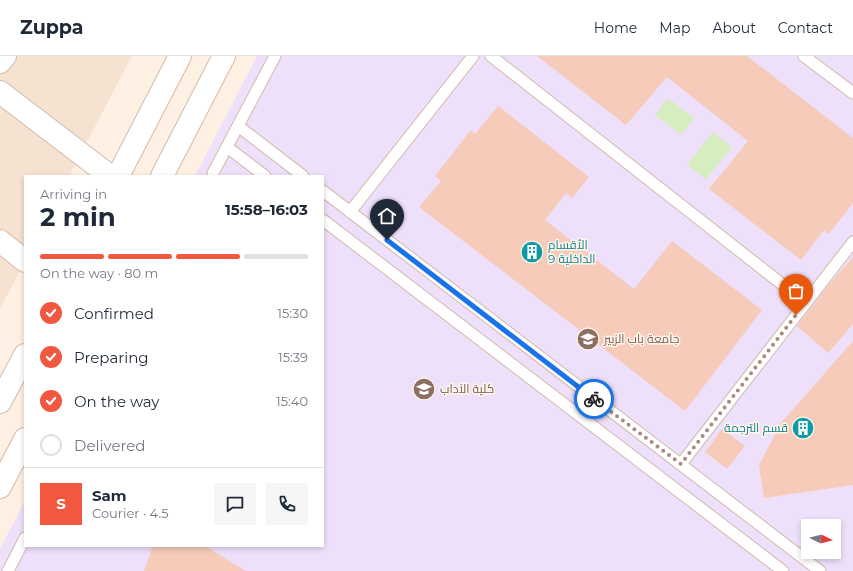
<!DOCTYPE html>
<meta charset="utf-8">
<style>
:root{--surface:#fff;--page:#f6f6f7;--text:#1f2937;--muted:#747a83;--line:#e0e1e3;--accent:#f2573f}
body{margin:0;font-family:Montserrat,Cairo,sans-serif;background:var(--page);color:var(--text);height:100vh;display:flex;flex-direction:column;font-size:15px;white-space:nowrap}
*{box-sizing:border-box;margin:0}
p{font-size:13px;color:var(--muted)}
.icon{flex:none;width:22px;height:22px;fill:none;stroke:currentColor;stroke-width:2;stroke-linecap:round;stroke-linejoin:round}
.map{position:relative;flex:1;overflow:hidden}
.drawer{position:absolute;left:24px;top:119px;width:300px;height:372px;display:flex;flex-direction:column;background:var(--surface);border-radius:0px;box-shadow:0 2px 6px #0003}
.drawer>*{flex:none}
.needle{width:26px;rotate:96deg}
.buttons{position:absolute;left:801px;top:463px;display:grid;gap:8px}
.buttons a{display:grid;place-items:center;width:40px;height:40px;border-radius:0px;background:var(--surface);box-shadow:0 2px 6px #0003;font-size:20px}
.pin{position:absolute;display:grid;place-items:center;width:34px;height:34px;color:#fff;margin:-41px -17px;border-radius:50% 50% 50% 0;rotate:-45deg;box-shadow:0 0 4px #0007}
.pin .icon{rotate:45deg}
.courier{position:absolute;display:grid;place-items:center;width:40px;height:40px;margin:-20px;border:3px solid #1a73e8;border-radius:50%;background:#fff;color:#222;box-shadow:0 1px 5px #0007}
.head em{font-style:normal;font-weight:700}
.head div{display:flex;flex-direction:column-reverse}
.head{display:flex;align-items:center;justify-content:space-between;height:68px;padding:0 16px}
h1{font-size:26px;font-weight:700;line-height:30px}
.bar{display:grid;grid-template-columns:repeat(4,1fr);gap:6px 4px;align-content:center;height:48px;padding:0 16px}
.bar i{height:5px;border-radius:3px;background:var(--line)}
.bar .current{background:var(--accent)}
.bar p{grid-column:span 4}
.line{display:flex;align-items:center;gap:10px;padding:0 16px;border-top:1px solid var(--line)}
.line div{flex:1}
.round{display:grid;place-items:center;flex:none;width:42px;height:42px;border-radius:0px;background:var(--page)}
ol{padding:0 16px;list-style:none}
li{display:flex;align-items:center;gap:12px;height:44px}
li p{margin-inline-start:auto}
li .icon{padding:4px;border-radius:50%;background:var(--accent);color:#fff;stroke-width:4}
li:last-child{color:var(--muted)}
li i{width:22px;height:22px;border:2px solid var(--line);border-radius:50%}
header{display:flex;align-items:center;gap:24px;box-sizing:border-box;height:56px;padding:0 20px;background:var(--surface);border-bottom:1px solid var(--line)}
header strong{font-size:19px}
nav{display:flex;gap:22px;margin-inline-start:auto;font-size:14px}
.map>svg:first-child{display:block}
.residential{fill:#f6e2d1}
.education{fill:#eee0fa;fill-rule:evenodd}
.green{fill:#d6edc0}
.building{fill:#f6cbb9}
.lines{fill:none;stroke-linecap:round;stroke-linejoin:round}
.lane-casing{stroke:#d3b9ab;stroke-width:13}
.street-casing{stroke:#d3b9ab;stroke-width:24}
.secondary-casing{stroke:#d6b9a8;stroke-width:24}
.lane{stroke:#fff;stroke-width:11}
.street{stroke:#fff;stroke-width:22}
.secondary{stroke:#fff;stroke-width:22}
.done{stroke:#a88b7e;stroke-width:4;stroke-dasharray:0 7.2}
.route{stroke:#1a73e8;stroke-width:5}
.labels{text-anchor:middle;stroke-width:3;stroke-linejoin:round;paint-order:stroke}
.culture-label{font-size:12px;fill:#0d838f;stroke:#fff5eb;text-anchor:start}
.education-label{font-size:12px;fill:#785e54;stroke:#fff5eb;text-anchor:start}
</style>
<header>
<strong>Zuppa</strong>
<nav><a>Home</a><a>Map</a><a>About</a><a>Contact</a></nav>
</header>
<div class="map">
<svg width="853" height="515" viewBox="0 0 853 515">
<rect width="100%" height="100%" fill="#fef1e3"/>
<polygon class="residential" points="0,0 132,0 69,120 25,120 25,205 0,253"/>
<path class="education" d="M257,0H853V515H0V493L25,445V490H323V120H195ZM808,470H834V496H808Z"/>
<g class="green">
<polygon points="668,42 694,62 681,79 655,59"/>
<polygon points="713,76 732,91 706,123 687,109"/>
</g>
<g class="building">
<polygon points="537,0 747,0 853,82 853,147 829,178 824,174 801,204 709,133 748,85 667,21 626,69"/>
<polygon points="498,50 589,121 572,142 566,137 545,164 634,233 672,185 762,254 685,355 419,151 441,125 435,120 471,74 475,78"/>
<polygon points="853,201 853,268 828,297 797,270 826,232"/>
<polygon points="853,285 853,429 764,442 759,409 781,367"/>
<polygon points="722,373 745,390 727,413 705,396"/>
<polygon points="153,490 205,490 246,515 144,515"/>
</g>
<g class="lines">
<g class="lane-casing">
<g id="lane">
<polyline points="491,0 806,247"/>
<polyline points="804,0 853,37"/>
<polyline points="238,70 303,120"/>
<polyline points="227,91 265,120"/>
<polyline points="213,117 275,0"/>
<polyline points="323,135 820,515"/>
<polyline points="350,156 473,0"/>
<polyline points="323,164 783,515"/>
<polyline points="681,408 853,186"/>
<polyline points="8,515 25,482"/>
</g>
</g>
<g class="street-casing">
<g id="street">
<polyline points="0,6 5,0"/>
<polyline points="0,36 110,120"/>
<polyline points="0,185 25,205"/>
</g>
</g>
<g class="secondary-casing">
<g id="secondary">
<polyline points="118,120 180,0"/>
<polyline points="162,120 224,0"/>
<polyline points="0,346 25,299"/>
<polyline points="0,431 25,383"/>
</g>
</g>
<use href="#lane" class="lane"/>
<use href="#street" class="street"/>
<use href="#secondary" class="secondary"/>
</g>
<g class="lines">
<polyline class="done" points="594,343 681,408 796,259"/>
<polyline class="route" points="387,184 594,343"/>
</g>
<defs>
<g id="building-disc" transform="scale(1.15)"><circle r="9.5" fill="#0f9aa8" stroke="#fff5eb"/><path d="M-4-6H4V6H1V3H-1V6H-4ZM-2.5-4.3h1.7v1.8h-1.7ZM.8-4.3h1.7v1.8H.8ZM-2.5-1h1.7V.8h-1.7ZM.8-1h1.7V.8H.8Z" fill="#fff"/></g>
<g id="university-disc" transform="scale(1.15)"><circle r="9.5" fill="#8d6e63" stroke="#fff5eb"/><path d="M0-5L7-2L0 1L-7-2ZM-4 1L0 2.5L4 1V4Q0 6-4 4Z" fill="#fff"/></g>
</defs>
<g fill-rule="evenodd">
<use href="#building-disc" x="532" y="196"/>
<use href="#university-disc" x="588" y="283"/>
<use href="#university-disc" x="424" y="333"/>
<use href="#building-disc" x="803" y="372"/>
</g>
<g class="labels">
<g class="culture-label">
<text x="548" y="193">الأقسام<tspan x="548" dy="14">الداخلية 9</tspan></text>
<text x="788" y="376" text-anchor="end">قسم الترجمة</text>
</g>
<g class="education-label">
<text x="604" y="287">جامعة باب الزبير</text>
<text x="440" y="337">كلية الآداب</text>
</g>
</g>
</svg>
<div class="buttons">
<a><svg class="needle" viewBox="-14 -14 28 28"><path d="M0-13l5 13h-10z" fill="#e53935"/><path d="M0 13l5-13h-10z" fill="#747a83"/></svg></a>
</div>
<div class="pin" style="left:796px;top:259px;background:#ea580c"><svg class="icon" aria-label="bag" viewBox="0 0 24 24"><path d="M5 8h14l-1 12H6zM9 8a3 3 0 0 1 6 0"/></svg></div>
<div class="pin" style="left:387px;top:184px;background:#1f2937"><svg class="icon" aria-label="home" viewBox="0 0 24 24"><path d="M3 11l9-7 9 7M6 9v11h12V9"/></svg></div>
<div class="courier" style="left:594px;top:343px"><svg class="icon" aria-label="bike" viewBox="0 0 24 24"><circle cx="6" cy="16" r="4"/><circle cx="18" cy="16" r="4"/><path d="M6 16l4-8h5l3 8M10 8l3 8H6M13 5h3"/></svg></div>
<section class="drawer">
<div class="head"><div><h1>2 min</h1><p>Arriving in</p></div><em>15:58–16:03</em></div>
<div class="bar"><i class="current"></i><i class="current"></i><i class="current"></i><i></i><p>On the way · 80 m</p></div>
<ol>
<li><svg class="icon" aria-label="check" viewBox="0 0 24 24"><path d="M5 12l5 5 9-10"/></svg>Confirmed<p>15:30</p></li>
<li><svg class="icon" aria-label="check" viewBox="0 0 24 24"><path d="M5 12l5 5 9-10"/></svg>Preparing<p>15:39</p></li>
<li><svg class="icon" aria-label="check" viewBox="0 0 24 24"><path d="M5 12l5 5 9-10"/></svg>On the way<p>15:40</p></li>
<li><i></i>Delivered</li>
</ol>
<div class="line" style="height:72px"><b class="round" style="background:var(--accent);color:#fff">S</b><div><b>Sam</b><p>Courier · 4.5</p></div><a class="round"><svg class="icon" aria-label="chat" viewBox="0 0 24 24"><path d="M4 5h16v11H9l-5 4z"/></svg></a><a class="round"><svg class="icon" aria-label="phone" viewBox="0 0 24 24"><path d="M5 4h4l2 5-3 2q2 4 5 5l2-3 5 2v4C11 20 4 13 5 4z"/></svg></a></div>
</section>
</div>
